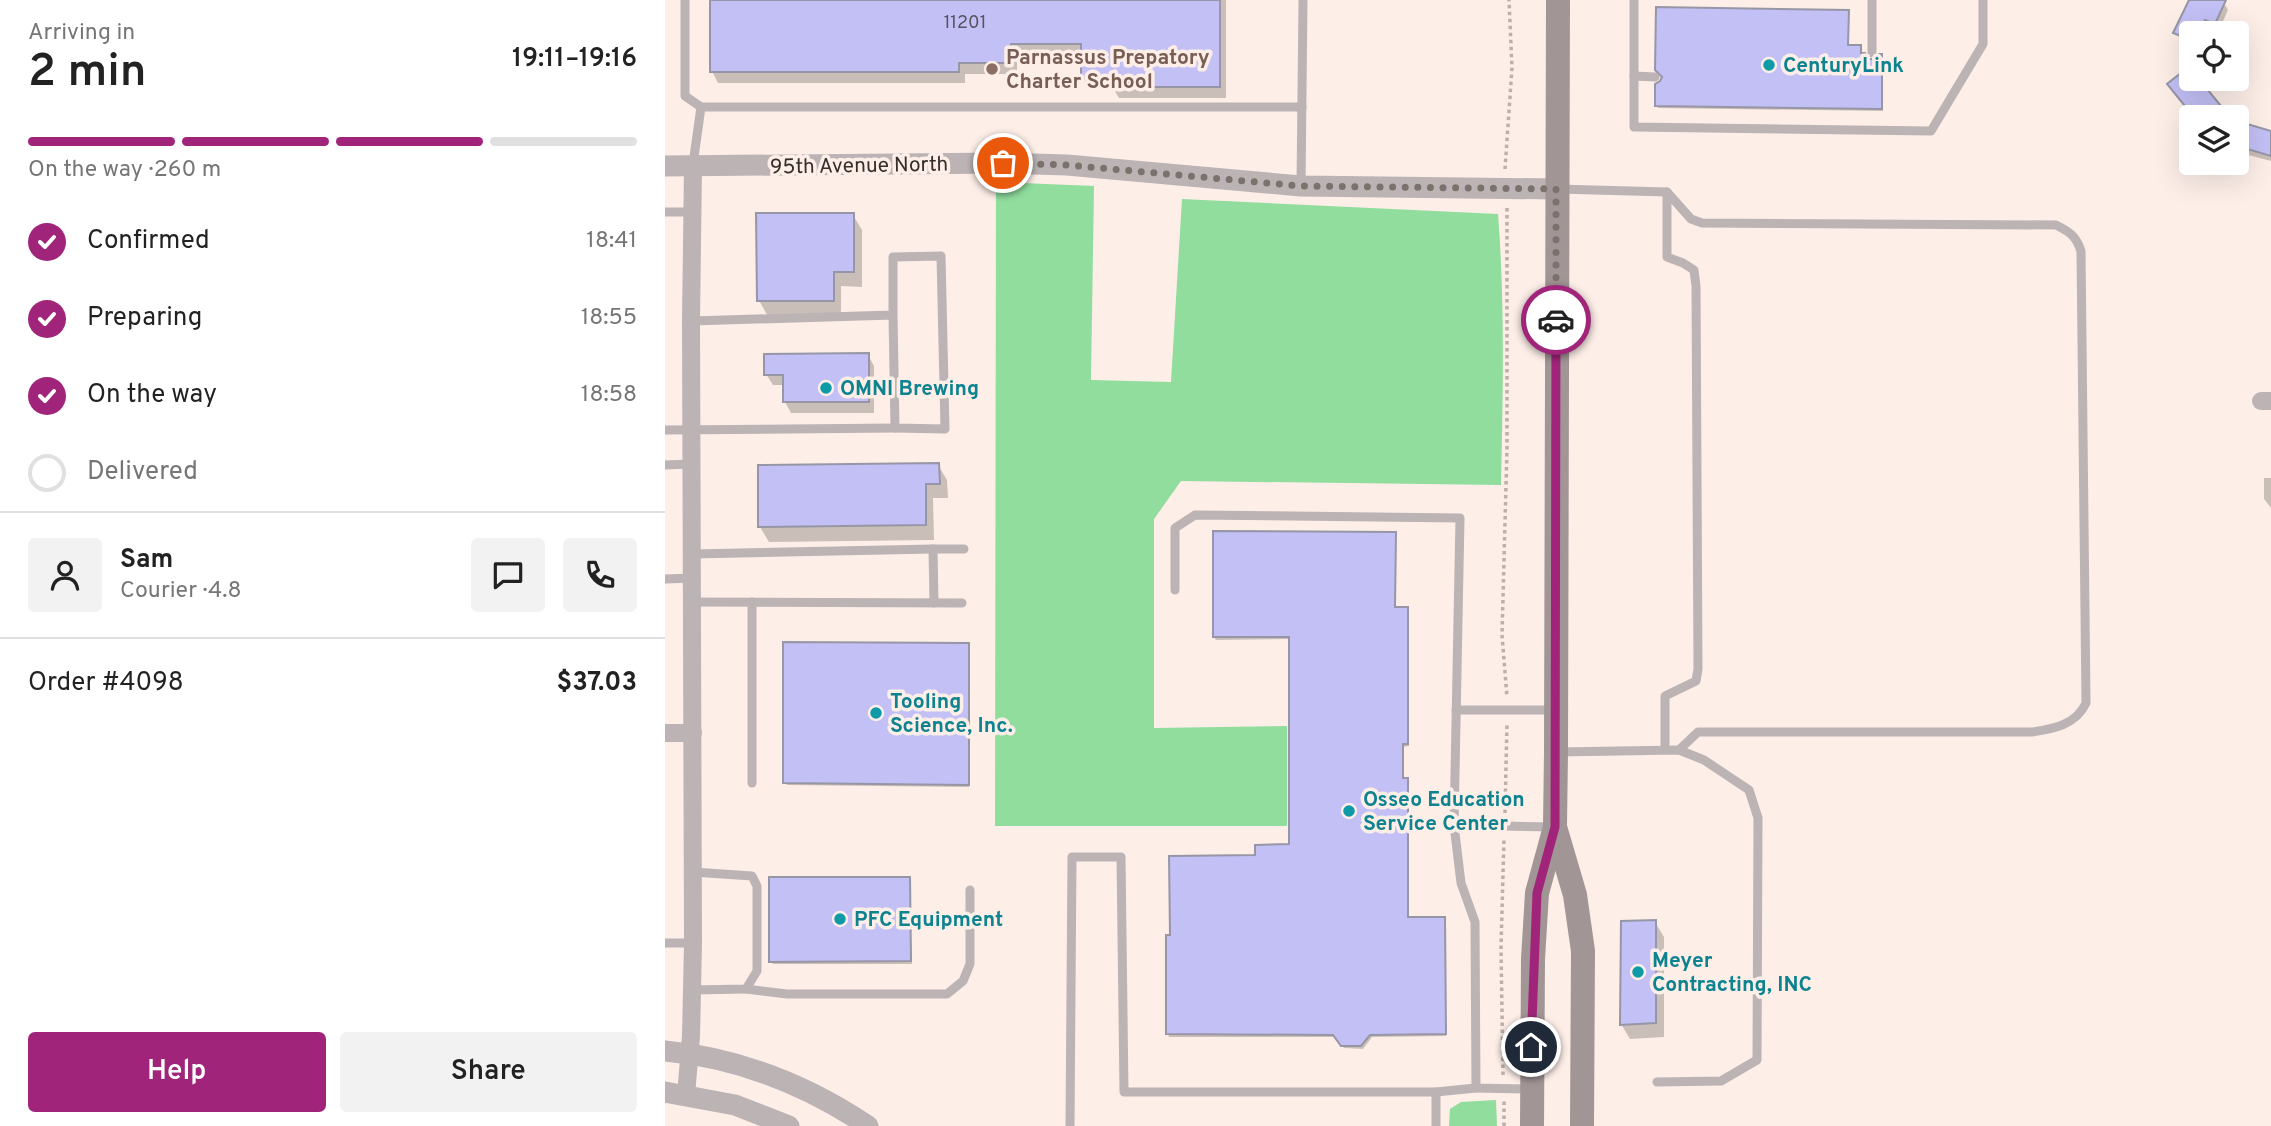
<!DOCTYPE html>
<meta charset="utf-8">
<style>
:root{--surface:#fff;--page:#f2f2f2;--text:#222;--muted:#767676;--line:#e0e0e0;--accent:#a0257a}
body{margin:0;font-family:Overpass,sans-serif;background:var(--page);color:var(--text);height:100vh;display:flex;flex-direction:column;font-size:26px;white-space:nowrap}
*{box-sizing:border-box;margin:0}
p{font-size:23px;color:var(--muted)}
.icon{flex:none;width:38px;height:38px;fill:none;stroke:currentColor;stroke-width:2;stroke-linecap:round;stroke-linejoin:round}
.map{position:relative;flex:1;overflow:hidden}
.panel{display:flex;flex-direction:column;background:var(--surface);width:665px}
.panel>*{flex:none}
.controls{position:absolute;left:1514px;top:21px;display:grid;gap:14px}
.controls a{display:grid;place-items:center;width:70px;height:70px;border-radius:7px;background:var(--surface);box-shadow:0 7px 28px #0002;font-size:35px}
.pin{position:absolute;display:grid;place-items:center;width:60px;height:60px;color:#fff;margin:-30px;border:4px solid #fff;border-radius:50%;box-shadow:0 2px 7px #0007}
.courier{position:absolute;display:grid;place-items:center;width:70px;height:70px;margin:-35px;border:5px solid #a0257a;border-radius:50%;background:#fff;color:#222;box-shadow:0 2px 9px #0007}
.summary em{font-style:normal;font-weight:600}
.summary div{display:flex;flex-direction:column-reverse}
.summary{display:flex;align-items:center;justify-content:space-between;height:119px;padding:0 28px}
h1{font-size:46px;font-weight:600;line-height:52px}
.bar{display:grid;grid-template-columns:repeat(4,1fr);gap:10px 7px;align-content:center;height:84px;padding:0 28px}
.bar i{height:9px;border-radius:5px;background:var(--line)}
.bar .current{background:var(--accent)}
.bar p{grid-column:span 4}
.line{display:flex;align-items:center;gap:18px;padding:0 28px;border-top:2px solid var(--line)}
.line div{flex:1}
.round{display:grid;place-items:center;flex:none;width:74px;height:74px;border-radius:7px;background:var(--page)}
ol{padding:0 28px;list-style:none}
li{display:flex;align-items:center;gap:21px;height:77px}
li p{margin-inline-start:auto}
li .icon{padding:7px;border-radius:50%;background:var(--accent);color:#fff;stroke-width:4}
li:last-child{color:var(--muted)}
li i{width:38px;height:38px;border:4px solid var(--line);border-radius:50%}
.action{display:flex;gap:14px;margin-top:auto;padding:14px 28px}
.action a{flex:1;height:80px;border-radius:7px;background:var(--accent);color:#fff;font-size:28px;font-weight:600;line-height:80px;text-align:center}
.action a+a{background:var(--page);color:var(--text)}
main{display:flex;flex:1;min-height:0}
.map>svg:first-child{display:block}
.green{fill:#90dd9d}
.shadow{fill:#0003}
.building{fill:#c2c0f5;stroke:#9796a6;stroke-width:2}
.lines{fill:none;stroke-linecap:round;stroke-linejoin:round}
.path{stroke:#bcb0ab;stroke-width:3.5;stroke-dasharray:3.5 3.5;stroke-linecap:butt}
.service{stroke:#bcb3b4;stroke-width:9}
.minor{stroke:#bcb3b4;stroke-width:18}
.tertiary{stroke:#bcb3b4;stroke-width:21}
.secondary{stroke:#a29596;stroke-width:24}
.done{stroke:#7b716d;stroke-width:7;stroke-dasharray:0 12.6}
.route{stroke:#a0257a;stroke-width:9}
.culture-dot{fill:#0f9aa8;stroke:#fdeee8;stroke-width:2.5}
.education-dot{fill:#8d6e63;stroke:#fdeee8;stroke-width:2.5}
.labels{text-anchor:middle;stroke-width:7;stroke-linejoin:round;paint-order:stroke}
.number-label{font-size:18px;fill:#58525e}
.education-label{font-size:21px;font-weight:bold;fill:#785e54;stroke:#fdeee8;text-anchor:start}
.culture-label{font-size:21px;font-weight:bold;fill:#0d838f;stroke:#fdeee8;text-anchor:start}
.street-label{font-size:21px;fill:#352e2b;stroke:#fdeee8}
</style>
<main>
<section class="panel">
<div class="summary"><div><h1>2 min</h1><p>Arriving in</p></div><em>19:11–19:16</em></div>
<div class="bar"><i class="current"></i><i class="current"></i><i class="current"></i><i></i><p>On the way · 260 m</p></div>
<ol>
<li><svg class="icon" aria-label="check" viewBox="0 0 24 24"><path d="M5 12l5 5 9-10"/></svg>Confirmed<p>18:41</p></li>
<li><svg class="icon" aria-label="check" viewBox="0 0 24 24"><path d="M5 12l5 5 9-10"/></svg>Preparing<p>18:55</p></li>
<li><svg class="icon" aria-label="check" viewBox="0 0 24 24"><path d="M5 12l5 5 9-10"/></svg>On the way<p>18:58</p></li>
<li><i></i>Delivered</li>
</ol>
<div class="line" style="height:126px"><a class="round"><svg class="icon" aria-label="person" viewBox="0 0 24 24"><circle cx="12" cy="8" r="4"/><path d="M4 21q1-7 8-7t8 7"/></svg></a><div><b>Sam</b><p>Courier · 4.8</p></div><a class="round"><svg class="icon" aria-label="chat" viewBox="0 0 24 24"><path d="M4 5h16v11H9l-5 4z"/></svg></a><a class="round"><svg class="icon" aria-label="phone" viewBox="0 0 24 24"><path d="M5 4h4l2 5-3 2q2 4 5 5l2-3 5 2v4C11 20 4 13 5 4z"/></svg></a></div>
<div class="line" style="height:91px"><div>Order #4098</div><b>$37.03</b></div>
<div class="action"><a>Help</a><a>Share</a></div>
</section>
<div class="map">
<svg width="1606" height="1126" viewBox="0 0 1606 1126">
<rect width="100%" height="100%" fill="#fdeee8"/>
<g class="green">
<path d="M331,182L429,186L426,380L506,382L517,199L833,214C840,304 838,395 836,485L516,481L489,519V728L622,726V826H330Z"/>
<polygon points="831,1100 832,1126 784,1126 785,1109 796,1102"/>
</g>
<g class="shadow">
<polygon points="47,0 561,0 561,98 454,98 448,88 424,88 418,77 418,55 352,55 352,74 300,74 300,83 53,83 47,71"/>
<polygon points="1526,0 1553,0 1559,3 1563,10 1554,30 1544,26 1541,33 1526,33 1526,44 1515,39 1511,32"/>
<polygon points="1183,11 1184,46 1195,47 1197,55 1203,61 1211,61 1216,55 1218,58 1218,111 993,108 992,105"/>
<polygon points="1526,72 1526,79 1532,79 1562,117 1528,117 1511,96 1504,85"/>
<polygon points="1572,123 1606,132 1606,161 1572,152"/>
<polygon points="188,215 197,230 197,287 176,286 176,316 102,315 94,300"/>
<polygon points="203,355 209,366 209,413 126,413 120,402 120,385 108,385 101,374"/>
<polygon points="273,465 282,480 283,498 268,498 269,540 104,542 95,527"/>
<polygon points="1599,478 1606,478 1606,508 1599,499"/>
<polygon points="730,534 731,609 742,609 744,612 744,746 738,747 739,780 744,783 744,918 779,918 781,921 781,1036 707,1037 698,1049 679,1048 672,1037 504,1037 503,1034 507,937 591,857 626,846 626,639 551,640 549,637"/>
<polygon points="303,644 304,787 122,785 120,782"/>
<polygon points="244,878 247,964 108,964 106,962"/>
<polygon points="990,922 999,937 999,1037 965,1039 956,1024"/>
</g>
<g class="building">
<polygon points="45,0 555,0 555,87 445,87 445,77 416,77 416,44 346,44 346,63 294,63 294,72 45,72"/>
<polygon points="1524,0 1561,0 1550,24 1540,20 1534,33 1526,33 1526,40 1508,33"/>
<polygon points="991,7 1184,10 1183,45 1196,45 1196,53 1200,53 1204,59 1210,59 1214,54 1217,54 1217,109 990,106 990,84 995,81 997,77 990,70"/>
<polygon points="1526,65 1526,79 1534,79 1565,117 1529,117 1502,84"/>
<polygon points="1572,121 1606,131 1606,156 1572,146"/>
<polygon points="91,213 189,213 189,272 169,272 169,301 92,301"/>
<polygon points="204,353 204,402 118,402 118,375 99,375 99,354"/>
<polygon points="274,463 275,484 261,484 261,525 93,527 93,465"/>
<polygon points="548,531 731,532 730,607 743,607 743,744 738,744 738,778 743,778 743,917 780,917 781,1034 705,1035 696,1046 676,1046 668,1035 501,1034 501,935 505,935 504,856 590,855 590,845 624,844 624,637 548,637"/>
<polygon points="118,642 304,643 304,785 118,783"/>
<polygon points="104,877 245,877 246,961 104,962"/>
<polygon points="991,920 991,1023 955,1025 956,921"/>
</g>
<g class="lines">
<g class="path">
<polyline points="840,169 847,68 844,0"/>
<polyline points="842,208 842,448 837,635 842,697"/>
<polyline points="840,813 842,722"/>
<polyline points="838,1075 836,948 839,838"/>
<polyline points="839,1126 839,1100"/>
</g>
<g class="service">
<polyline points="20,0 20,96 36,107"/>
<polyline points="969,0 969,127 1266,131 1318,44 1318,0"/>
<polyline points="1207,0 1207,53"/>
<polyline points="969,76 990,77"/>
<polyline points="28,164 36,107 637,107"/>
<polyline points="636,186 638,0"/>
<path d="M893,189L1002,192L1026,219L1037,223L1391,225C1405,232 1411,236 1416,251L1421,703C1411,725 1388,729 1367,732H1033L1014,750"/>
<polyline points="0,212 26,212"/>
<polyline points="26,321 228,315 228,257 276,256 280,429 230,428 228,315"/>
<polyline points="0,430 230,428"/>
<polyline points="0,465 26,464"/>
<polyline points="27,554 268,549"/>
<polyline points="0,579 27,578"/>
<polyline points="510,590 510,528 530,515 795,518 789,825 796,883 810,922 811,1088 865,1089"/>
<polyline points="27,602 297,603"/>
<polyline points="87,602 87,783"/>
<polyline points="269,603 268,549 299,549"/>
<polyline points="791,710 891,710"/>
<polyline points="1000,749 1000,696 1031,681 1033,669 1031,286 1029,270 1018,263 1002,257 1002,192"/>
<polyline points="893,752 1014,750 1039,760 1084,790 1093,818 1092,1060 1056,1081 992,1082"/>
<polyline points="789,825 889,827"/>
<polyline points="0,943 28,943"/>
<polyline points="81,989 122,994 282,994 298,981 305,964 305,890"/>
<polyline points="27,990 81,989 92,971 92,886 87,876 28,872"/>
<polyline points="771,1092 771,1126"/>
<polyline points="405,1126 407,857 456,857 459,1092 771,1092 811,1088"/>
</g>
<g class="minor">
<polyline points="1596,401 1606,401"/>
<polyline points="0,733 28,733"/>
<polyline points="21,1095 26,1036 28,943 26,321 28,166"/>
</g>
<g class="tertiary">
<polyline points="0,166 338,163 402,165 636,186 891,189"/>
<path d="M0,1051C73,1058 142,1085 203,1126"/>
<polyline points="0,1092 70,1105 124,1126"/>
</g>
<g class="secondary">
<polyline points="890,827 910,895 918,951 917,1126"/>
<polyline points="867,1126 868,959 872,893 890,827 891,752 893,0"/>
</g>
</g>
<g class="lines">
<polyline class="done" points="338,163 402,165 636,186 891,189 891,320"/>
<polyline class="route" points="866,1047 872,893 890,827 891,320"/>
</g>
<g class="culture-dot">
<circle cx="1104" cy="65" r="7"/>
<circle cx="161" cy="388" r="7"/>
<circle cx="211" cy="713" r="7"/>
<circle cx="684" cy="811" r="7"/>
<circle cx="175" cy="919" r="7"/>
<circle cx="973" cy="972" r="7"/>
</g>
<circle class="education-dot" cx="327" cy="69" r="7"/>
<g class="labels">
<g class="number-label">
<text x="300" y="28">11201</text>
</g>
<g class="education-label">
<text x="341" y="64">Parnassus Prepatory<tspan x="341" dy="24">Charter School</tspan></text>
</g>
<g class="culture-label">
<text x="1118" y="72">CenturyLink</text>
<text x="175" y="395">OMNI Brewing</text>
<text x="225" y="708">Tooling<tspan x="225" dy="24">Science, Inc.</tspan></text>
<text x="698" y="806">Osseo Education<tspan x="698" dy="24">Service Center</tspan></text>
<text x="189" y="926">PFC Equipment</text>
<text x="987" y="967">Meyer<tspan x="987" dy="24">Contracting, INC</tspan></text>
</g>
<g class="street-label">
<text transform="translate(194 165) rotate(-1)" y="7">95th Avenue North</text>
</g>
</g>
</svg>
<div class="controls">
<a><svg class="icon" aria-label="locate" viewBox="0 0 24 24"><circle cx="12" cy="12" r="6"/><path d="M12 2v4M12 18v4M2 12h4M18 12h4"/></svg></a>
<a><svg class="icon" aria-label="layers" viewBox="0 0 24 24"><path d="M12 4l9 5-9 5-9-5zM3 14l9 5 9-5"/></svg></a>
</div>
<div class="pin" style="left:338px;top:163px;background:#ea580c"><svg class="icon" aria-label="bag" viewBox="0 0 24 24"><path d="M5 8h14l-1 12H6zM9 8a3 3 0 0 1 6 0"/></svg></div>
<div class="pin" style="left:866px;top:1047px;background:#1f2937"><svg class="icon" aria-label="home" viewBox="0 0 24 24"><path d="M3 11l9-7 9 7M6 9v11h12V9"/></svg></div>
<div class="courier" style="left:891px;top:320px"><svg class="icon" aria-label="car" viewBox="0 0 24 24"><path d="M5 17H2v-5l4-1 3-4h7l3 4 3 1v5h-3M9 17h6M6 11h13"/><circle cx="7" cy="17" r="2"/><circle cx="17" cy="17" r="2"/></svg></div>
</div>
</main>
